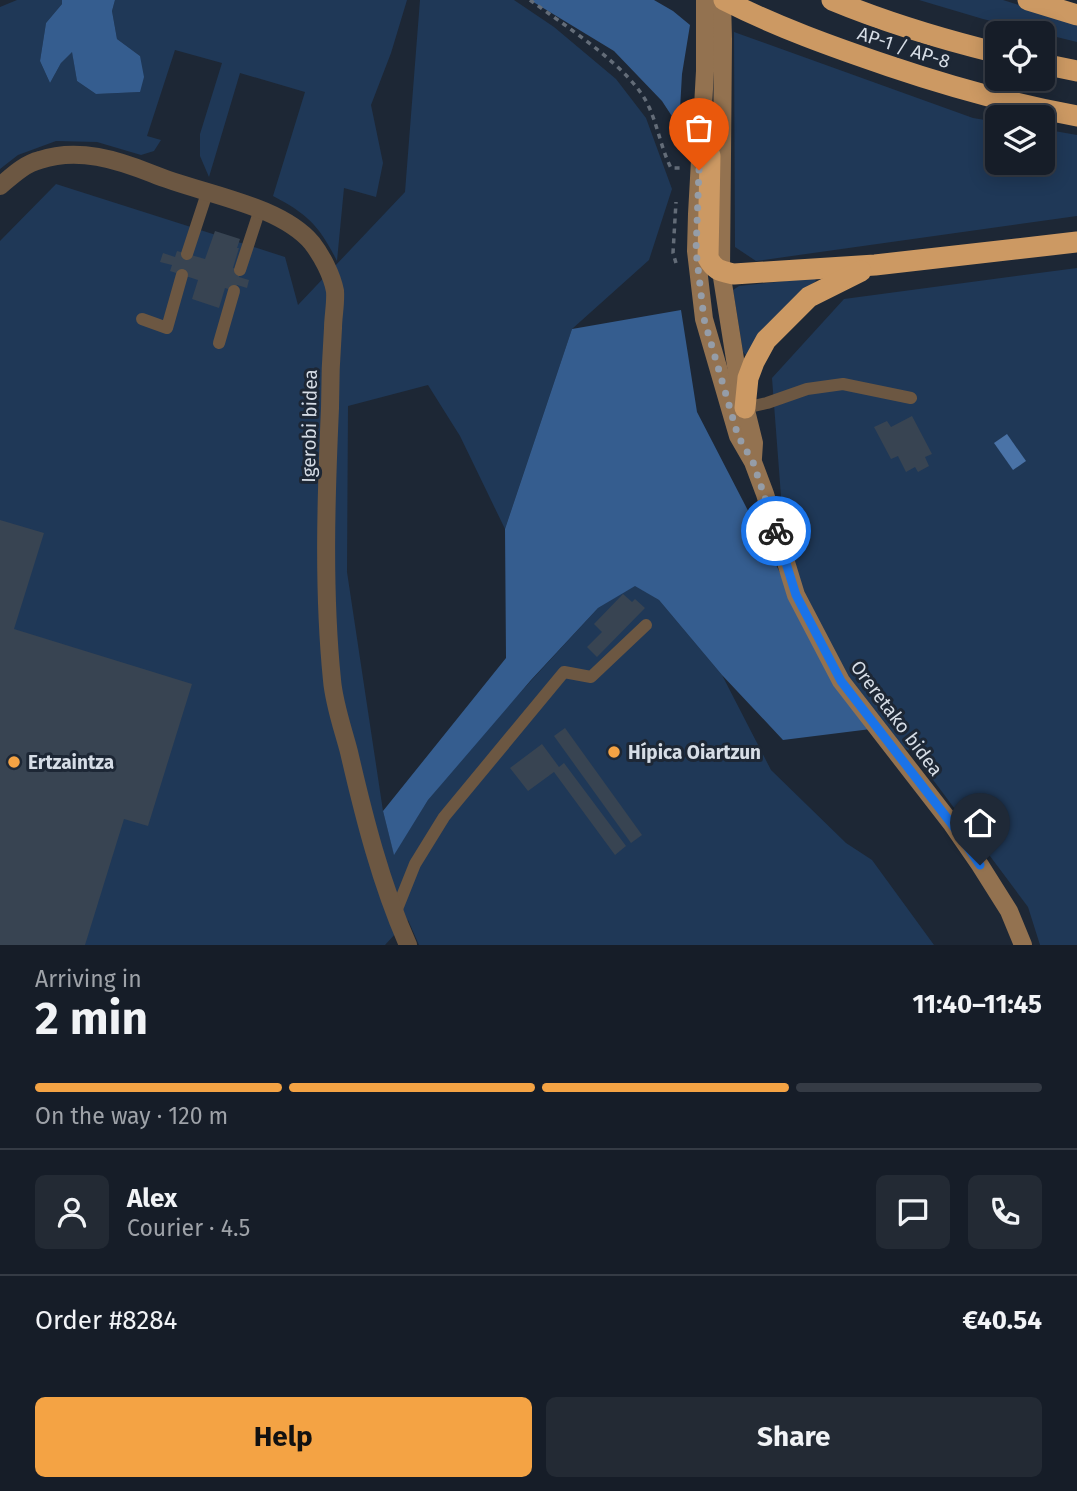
<!DOCTYPE html>
<meta charset="utf-8">
<style>
:root{--surface:#161d28;--page:#232a34;--text:#f1f3f6;--muted:#9ea2a8;--line:#353b45;--accent:#f4a344}
body{margin:0;font-family:"Fira Sans",sans-serif;background:var(--page);color:var(--text);height:100vh;display:flex;flex-direction:column;font-size:26px;white-space:nowrap}
*{box-sizing:border-box;margin:0}
p{font-size:23px;color:var(--muted)}
.icon{flex:none;width:38px;height:38px;fill:none;stroke:currentColor;stroke-width:2;stroke-linecap:round;stroke-linejoin:round}
.map{position:relative;height:945px;overflow:hidden}
.side{display:flex;flex-direction:column;background:var(--surface);flex:1}
.side>*{flex:none}
.buttons{position:absolute;left:985px;top:21px;display:grid;gap:14px}
.buttons a{display:grid;place-items:center;width:70px;height:70px;border-radius:10px;background:var(--surface);box-shadow:0 4px 18px #0003,0 0 0 2px var(--line);font-size:35px}
.pin{position:absolute;display:grid;place-items:center;width:60px;height:60px;color:#fff;margin:-72px -30px;border-radius:50% 50% 50% 0;rotate:-45deg;box-shadow:0 0 7px #0007}
.pin .icon{rotate:45deg}
.courier{position:absolute;display:grid;place-items:center;width:70px;height:70px;margin:-35px;border:5px solid #1a73e8;border-radius:50%;background:#fff;color:#222;box-shadow:0 2px 9px #0007}
.head em{font-style:normal;font-weight:700}
.head div{display:flex;flex-direction:column-reverse}
.head{display:flex;align-items:center;justify-content:space-between;height:119px;padding:0 35px}
h1{font-size:46px;font-weight:700;line-height:52px}
.bar{display:grid;grid-template-columns:repeat(4,1fr);gap:10px 7px;align-content:center;height:84px;padding:0 35px}
.bar i{height:9px;border-radius:5px;background:var(--line)}
.bar .active{background:var(--accent)}
.bar p{grid-column:span 4}
.line{display:flex;align-items:center;gap:18px;padding:0 35px;border-top:2px solid var(--line)}
.line div{flex:1}
.round{display:grid;place-items:center;flex:none;width:74px;height:74px;border-radius:10px;background:var(--page)}
.action{display:flex;gap:14px;margin-top:auto;padding:14px 35px}
.action a{flex:1;height:80px;border-radius:10px;background:var(--accent);color:#111;font-size:28px;font-weight:700;line-height:80px;text-align:center}
.action a+a{background:var(--page);color:var(--text)}
.map>svg:first-child{display:block}
.green{fill:#1f3857}
.forest{fill:#355d8f}
.water{fill:#4a73a7}
.building{fill:#384452}
.lines{fill:none;stroke-linecap:round;stroke-linejoin:round}
.path{stroke:#636c78;stroke-width:3.5;stroke-dasharray:5 5;stroke-linecap:butt}
.service{stroke:#6c5742;stroke-width:12}
.minor{stroke:#6c5742;stroke-width:18}
.secondary{stroke:#937250;stroke-width:18}
.motorway{stroke:#cc9963;stroke-width:21}
.done{stroke:#959da8;stroke-width:7;stroke-dasharray:0 12.6}
.route{stroke:#1a73e8;stroke-width:9}
.poi-dot{fill:#f4a344;stroke:#1d2735;stroke-width:2.5}
.labels{text-anchor:middle;stroke-width:6;stroke-linejoin:round;paint-order:stroke}
.street-label{font-size:19px;fill:#d6dde6;stroke:#1d2735}
.poi-label{font-size:19px;font-weight:bold;fill:#d6dde6;stroke:#1d2735;text-anchor:start}
</style>
<div class="map">
<svg width="1077" height="945" viewBox="0 0 1077 945">
<rect width="100%" height="100%" fill="#1d2735"/>
<g class="green">
<path d="M17,0H62V4L46,23L40,61L50,83L61,63L72,51L77,81L96,94L140,92V56L117,39L112,11L115,0H407L391,53L371,105L383,163L376,197L344,188L337,261C320,227 308,214 273,196L305,92L240,73L209,177L200,156V134L222,63L175,50L147,136L161,140L154,151L141,155L97,142L56,141L18,155L0,169V7Z"/>
<polygon points="420,0 514,0 554,27 616,79 646,118 672,189 649,260 572,329 505,529 460,436 428,385 348,406 347,572 383,811 394,854 428,800 482,734 598,608 635,585 659,600 722,675 771,770 846,843 872,860 934,945 419,945 408,920 385,945 0,945 0,241 56,184 285,257 298,305 405,192"/>
<polygon points="919,0 1003,0 1077,24 1077,42 983,19"/>
<polygon points="734,32 973,118 997,122 998,163 1043,163 1043,129 1077,135 1077,216 756,261 735,247"/>
<polygon points="1077,268 1077,945 1040,945 1028,907 913,753 871,729 788,588 772,378 844,299"/>
<polygon points="815,278 816,281 809,286 746,355 743,352 733,290 739,286"/>
</g>
<g class="forest">
<polygon points="62,0 115,0 112,11 117,39 140,56 144,77 140,92 96,94 77,81 72,52 61,63 50,83 40,61 46,23 62,4"/>
<polygon points="530,0 654,0 673,11 690,25 682,74 679,127 662,101 614,51"/>
<polygon points="681,310 697,412 788,588 871,729 783,740 722,675 659,600 635,586 598,608 531,680 428,800 394,855 383,811 506,658 505,529 572,329"/>
</g>
<polygon class="water" points="1007,434 1026,461 1013,470 994,443"/>
<g class="building">
<polygon points="215,231 240,239 237,248 239,248 233,268 241,270 239,277 249,280 247,288 237,285 235,291 225,288 219,308 192,299 198,280 170,271 172,265 160,262 163,253 175,257 177,251 205,259"/>
<polygon points="912,416 932,454 925,457 929,466 918,472 915,467 906,472 898,456 891,459 874,427 887,421 891,427"/>
<polygon points="0,520 44,533 14,629 192,684 148,826 124,819 85,945 0,945"/>
<polygon points="623,594 632,602 635,599 645,608 597,657 587,647 602,632 594,624"/>
<polygon points="565,728 642,835 631,843 554,736"/>
<polygon points="542,744 559,767 564,763 626,846 615,855 554,772 528,791 510,768"/>
</g>
<g class="lines">
<g class="path">
<path d="M530,0C565,26 632,68 649,107C658,127 661,148 671,168H680L681,166"/>
<polyline points="676,263 673,253 676,202"/>
</g>
<g class="service">
<polyline points="187,254 207,193"/>
<polyline points="240,270 260,209"/>
<polyline points="142,319 167,328 182,275"/>
<polyline points="219,343 234,291"/>
<polyline points="745,408 767,403 807,389 843,384 911,398"/>
<polyline points="395,914 415,864 444,817 564,672 591,677 646,625"/>
</g>
<path class="minor" d="M0,186C12,176 24,164 40,160C78,147 118,160 153,174C201,194 279,204 312,243C322,256 332,275 335,291C336,303 333,317 333,328C331,355 330,382 330,408C326,498 323,590 332,680C334,704 343,729 349,752C364,817 381,884 408,945"/>
<g class="secondary">
<polyline points="705,0 705,71 697,214 696,251 704,319 738,436 753,462 765,494 796,595 841,681 951,823 980,865 1009,911 1023,945"/>
<polyline points="722,0 723,39 721,271 738,378 754,443 753,458"/>
</g>
<g class="motorway">
<path d="M724,0C777,27 833,47 889,66C951,87 1013,104 1077,116"/>
<path d="M832,0C885,22 941,39 998,53"/>
<polyline points="1028,0 1077,15"/>
<polyline points="1043,64 1077,71"/>
<path d="M701,126L710,156L708,258C715,271 721,271 734,274L875,265L1077,242"/>
<polyline points="745,408 748,378 754,362 766,340 809,297 861,271"/>
</g>
</g>
<g class="lines">
<polyline class="done" points="699,170 696,251 704,319 738,436 753,462 776,531"/>
<polyline class="route" points="776,531 796,595 841,681 951,823 980,865"/>
</g>
<g class="poi-dot">
<circle cx="614" cy="752" r="7"/>
<circle cx="14" cy="762" r="7"/>
</g>
<g class="labels">
<g class="street-label">
<text transform="translate(904 47) rotate(18)" y="7">AP-1 / AP-8</text>
<text transform="translate(309 426) rotate(-89)" y="7">Igerobi bidea</text>
<text transform="translate(897 718) rotate(53)" y="7">Oreretako bidea</text>
</g>
<g class="poi-label">
<text x="628" y="759">Hípica Oiartzun</text>
<text x="28" y="769">Ertzaintza</text>
</g>
</g>
</svg>
<div class="buttons">
<a><svg class="icon" aria-label="locate" viewBox="0 0 24 24"><circle cx="12" cy="12" r="6"/><path d="M12 2v4M12 18v4M2 12h4M18 12h4"/></svg></a>
<a><svg class="icon" aria-label="layers" viewBox="0 0 24 24"><path d="M12 4l9 5-9 5-9-5zM3 14l9 5 9-5"/></svg></a>
</div>
<div class="pin" style="left:699px;top:170px;background:#ea580c"><svg class="icon" aria-label="bag" viewBox="0 0 24 24"><path d="M5 8h14l-1 12H6zM9 8a3 3 0 0 1 6 0"/></svg></div>
<div class="pin" style="left:980px;top:865px;background:#1f2937"><svg class="icon" aria-label="home" viewBox="0 0 24 24"><path d="M3 11l9-7 9 7M6 9v11h12V9"/></svg></div>
<div class="courier" style="left:776px;top:531px"><svg class="icon" aria-label="bike" viewBox="0 0 24 24"><circle cx="6" cy="16" r="4"/><circle cx="18" cy="16" r="4"/><path d="M6 16l4-8h5l3 8M10 8l3 8H6M13 5h3"/></svg></div>
</div>
<section class="side">
<div class="head"><div><h1>2 min</h1><p>Arriving in</p></div><em>11:40–11:45</em></div>
<div class="bar"><i class="active"></i><i class="active"></i><i class="active"></i><i></i><p>On the way · 120 m</p></div>
<div class="line" style="height:126px"><a class="round"><svg class="icon" aria-label="person" viewBox="0 0 24 24"><circle cx="12" cy="8" r="4"/><path d="M4 21q1-7 8-7t8 7"/></svg></a><div><b>Alex</b><p>Courier · 4.5</p></div><a class="round"><svg class="icon" aria-label="chat" viewBox="0 0 24 24"><path d="M4 5h16v11H9l-5 4z"/></svg></a><a class="round"><svg class="icon" aria-label="phone" viewBox="0 0 24 24"><path d="M5 4h4l2 5-3 2q2 4 5 5l2-3 5 2v4C11 20 4 13 5 4z"/></svg></a></div>
<div class="line" style="height:91px"><div>Order #8284</div><b>€40.54</b></div>
<div class="action"><a>Help</a><a>Share</a></div>
</section>
